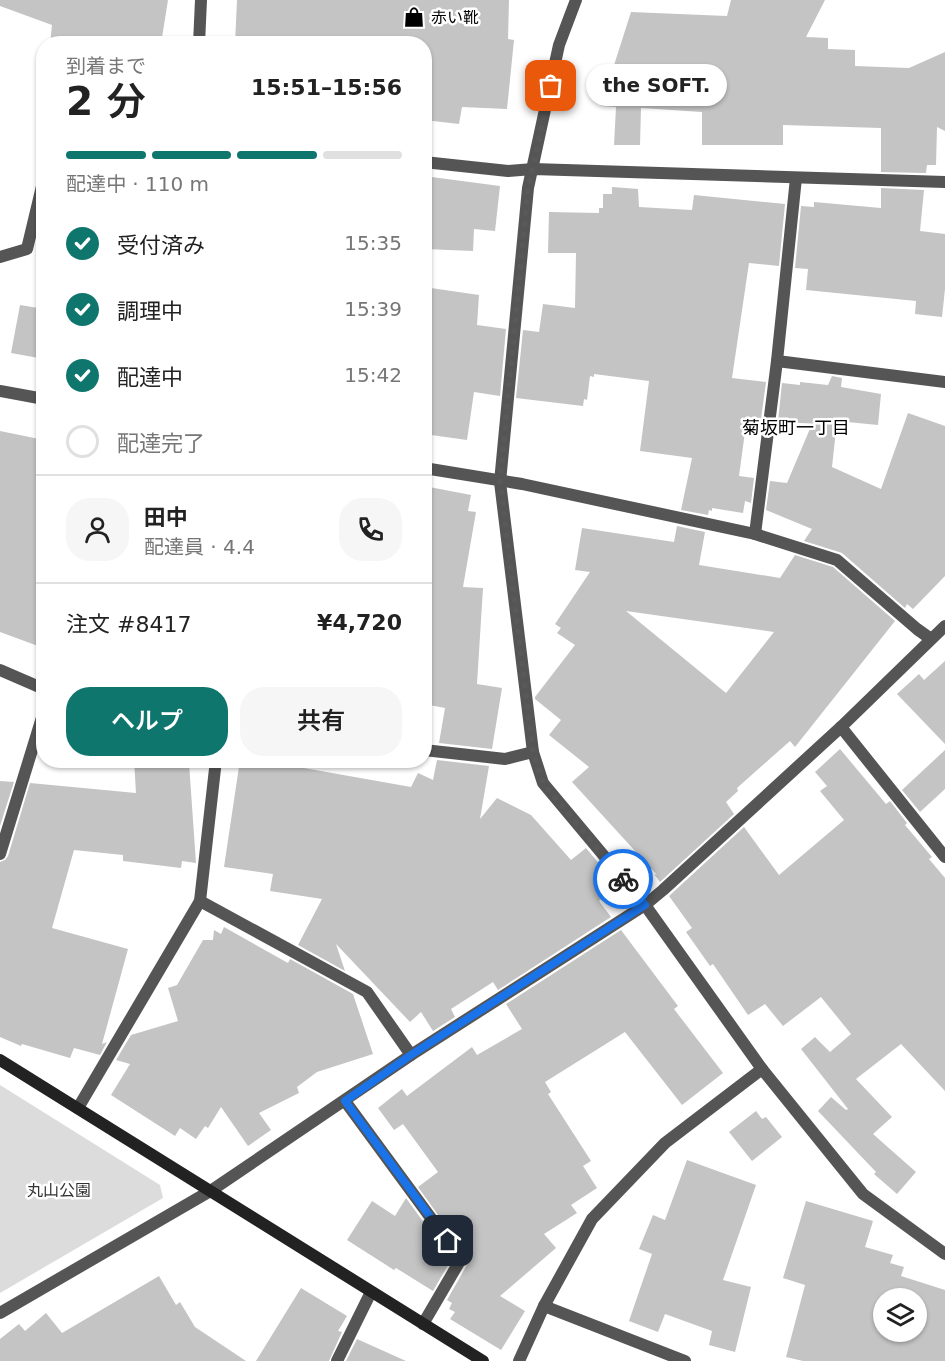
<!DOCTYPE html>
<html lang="ja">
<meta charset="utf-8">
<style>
:root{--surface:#fff;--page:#f6f6f6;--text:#222;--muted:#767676;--line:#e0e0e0;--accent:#0f766e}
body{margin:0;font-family:"DejaVu Sans","Noto Sans JP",sans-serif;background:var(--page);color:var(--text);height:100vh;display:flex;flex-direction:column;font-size:22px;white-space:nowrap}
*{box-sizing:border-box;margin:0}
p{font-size:20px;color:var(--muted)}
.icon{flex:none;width:33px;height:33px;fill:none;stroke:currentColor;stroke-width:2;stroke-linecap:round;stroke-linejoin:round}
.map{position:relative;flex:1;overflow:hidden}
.panel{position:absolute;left:36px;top:36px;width:396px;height:732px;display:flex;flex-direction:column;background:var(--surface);border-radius:24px;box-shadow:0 2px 4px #0004}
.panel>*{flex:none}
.fabs{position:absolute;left:873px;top:1288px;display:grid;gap:12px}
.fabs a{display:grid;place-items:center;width:54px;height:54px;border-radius:50%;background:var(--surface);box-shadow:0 2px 4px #0004;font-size:30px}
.pin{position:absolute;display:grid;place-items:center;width:51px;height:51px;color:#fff;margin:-26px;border-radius:12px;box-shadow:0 3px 9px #0006}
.courier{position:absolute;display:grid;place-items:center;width:60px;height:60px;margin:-30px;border:4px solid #1a73e8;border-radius:50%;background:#fff;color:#222;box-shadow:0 2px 8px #0007}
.bubble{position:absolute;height:42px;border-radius:21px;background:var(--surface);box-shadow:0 2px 4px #0004;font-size:20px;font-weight:600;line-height:42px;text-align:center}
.summary em{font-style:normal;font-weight:600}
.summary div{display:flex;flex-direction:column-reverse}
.summary{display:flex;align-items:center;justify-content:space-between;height:102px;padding:0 30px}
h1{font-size:39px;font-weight:600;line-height:45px}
.bar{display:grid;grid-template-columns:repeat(4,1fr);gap:9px 6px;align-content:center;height:72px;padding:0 30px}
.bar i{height:8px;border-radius:4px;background:var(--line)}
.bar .on{background:var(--accent)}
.bar p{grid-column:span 4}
.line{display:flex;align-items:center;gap:15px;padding:0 30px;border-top:2px solid var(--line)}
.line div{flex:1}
.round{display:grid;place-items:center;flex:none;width:63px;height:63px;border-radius:24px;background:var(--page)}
ol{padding:0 30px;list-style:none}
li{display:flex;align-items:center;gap:18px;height:66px}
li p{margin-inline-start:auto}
li .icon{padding:6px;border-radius:50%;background:var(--accent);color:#fff;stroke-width:4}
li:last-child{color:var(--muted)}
li i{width:33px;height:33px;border:3px solid var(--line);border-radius:50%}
.button{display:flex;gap:12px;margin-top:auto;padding:12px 30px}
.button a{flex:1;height:69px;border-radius:24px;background:var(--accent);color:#fff;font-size:24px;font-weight:600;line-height:69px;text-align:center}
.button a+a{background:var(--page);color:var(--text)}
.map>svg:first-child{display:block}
.green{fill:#dcdcdc}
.building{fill:#c4c4c4;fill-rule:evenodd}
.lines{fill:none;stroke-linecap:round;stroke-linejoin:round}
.street{stroke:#555;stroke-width:12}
.secondary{stroke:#222;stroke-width:12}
.done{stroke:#595959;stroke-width:6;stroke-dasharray:0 10.8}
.route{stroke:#1a73e8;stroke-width:8}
.labels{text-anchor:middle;stroke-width:5;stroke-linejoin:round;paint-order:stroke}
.poi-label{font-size:16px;fill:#000;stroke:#fff;text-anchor:start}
.park-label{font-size:16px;fill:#333;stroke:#fff}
.neighbourhood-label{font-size:18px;fill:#000;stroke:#fff}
</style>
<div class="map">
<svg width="945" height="1361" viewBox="0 0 945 1361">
<rect width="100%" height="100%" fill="#fff"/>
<polygon class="green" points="0,1085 160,1185 163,1198 0,1293"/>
<g class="building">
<polygon points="0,0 168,0 161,44 50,44 52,25 0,6"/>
<polygon points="237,0 509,0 508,39 514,40 507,109 462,107 459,124 424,120 424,44 235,44"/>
<polygon points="731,0 825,0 806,37 828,38 828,49 855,50 855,66 909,68 945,52 945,131 937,127 936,165 927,165 926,173 881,172 881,128 783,125 783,145 702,145 702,112 641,108 640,145 614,145 616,107 601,106 631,12 727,16"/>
<polygon points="424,176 500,186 495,231 474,229 473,251 424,249"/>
<polygon points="612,187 638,189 639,207 692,210 694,195 785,204 779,266 749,263 732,378 766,382 761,419 747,417 739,476 754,478 751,503 745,501 743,513 712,508 712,511 709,510 708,515 681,510 692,458 640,451 649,381 594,374 594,377 590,376 587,400 584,399 583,406 516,398 523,330 539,332 543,304 575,308 576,253 548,253 549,212 599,213 599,208 603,208 603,194 612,194"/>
<polygon points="881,188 924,190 920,231 945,234 945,289 942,317 915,314 916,301 806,290 808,269 795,268 801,206 814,207 814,202 881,208"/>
<polygon points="424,287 479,295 477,325 506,329 500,396 474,392 467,440 424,434"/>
<polygon points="20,305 44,309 44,359 11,353"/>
<polygon points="832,376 842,378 841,387 881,394 878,425 837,421 832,467 881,489 908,413 945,426 945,576 913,609 907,604 905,608 842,553 804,541 812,529 766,510 770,481 787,483 812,424 778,421 782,383 800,385 800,382 828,385"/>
<polygon points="0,431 44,440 44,631 38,646 0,632"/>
<polygon points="424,486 471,495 468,511 476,512 463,587 483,588 477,684 502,688 492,749 439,743 445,708 424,704"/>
<path d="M677,526L705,532L699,565L780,578L795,555L833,567L895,621L795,747L790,741L737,788L738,791L726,802L734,814L660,882L654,874L657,875L572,782L589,767L549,735L561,720L535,699V697L575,645L557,633L561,628L555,624L590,572L575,570L582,528L674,542ZM626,611L774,632L726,693Z"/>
<polygon points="945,661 945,744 897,694 919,674 924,680"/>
<polygon points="840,749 886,804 890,801 907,823 905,825 932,857 929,859 945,878 945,1091 901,1044 856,1079 892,1117 873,1134 916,1172 897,1194 874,1174 876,1172 818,1111 831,1097 846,1110 848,1109 801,1049 815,1037 830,1052 851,1034 821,997 783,1026 765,1004 748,1015 713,964 710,966 686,932 692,928 669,896 744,827 779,875 844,820 820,791 827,786 815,772"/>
<polygon points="945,750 945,789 920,812 902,790"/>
<polygon points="134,760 175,760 176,763 189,763 196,863 182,861 181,868 123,861 123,855 74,850 52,928 128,949 102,1044 107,1042 100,1055 74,1048 70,1058 22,1044 21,1046 0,1037 0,862 5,860 8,856 30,783 136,793"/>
<polygon points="240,760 288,760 287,765 411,787 418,773 433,780 437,760 489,766 480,819 497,798 531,815 571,860 586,848 617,885 599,901 611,917 498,990 493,982 451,1009 455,1017 433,1031 421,1012 410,1022 336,944 345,971 298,945 322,899 270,891 273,874 224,867"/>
<polygon points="0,781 14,782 0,826"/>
<polygon points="613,854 638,866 630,874"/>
<polygon points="224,927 288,963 290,959 353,994 373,1054 317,1072 297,1087 299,1093 259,1113 271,1130 248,1146 221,1107 208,1128 205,1126 196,1139 180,1128 175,1136 111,1095 130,1064 116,1060 131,1035 178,1021 168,988 177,985 203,940 213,940 214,930 221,934"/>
<polygon points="621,930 678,1006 674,1009 723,1073 682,1105 625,1032 545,1082 551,1092 548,1094 591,1161 583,1166 597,1188 571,1205 577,1213 544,1234 556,1248 500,1296 525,1311 501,1350 450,1319 455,1312 449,1309 452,1303 447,1300 468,1263 469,1258 418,1187 438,1172 403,1124 394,1130 378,1108 402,1089 407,1096 472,1047 477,1055 522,1029 506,1004"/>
<polygon points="756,1111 762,1119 766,1117 782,1137 752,1161 729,1132"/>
<polygon points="687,1160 756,1185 723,1280 751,1287 735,1352 709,1345 712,1331 665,1314 658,1332 629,1321 652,1254 639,1249 653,1215 665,1220"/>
<polygon points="406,1198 451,1260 433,1291 396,1268 394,1270 347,1240 372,1201 395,1216"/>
<path d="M806,1201L873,1221L865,1247L893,1255L890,1263L904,1267L901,1276L945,1290V1361H803L786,1357L805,1285L783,1278ZM884,1299H916V1332H884Z"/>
<polygon points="159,1276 176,1305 180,1302 195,1327 246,1361 0,1361 0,1339 19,1324 25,1331 46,1313 62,1333"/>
<polygon points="301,1288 347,1316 338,1331 342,1332 329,1361 256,1361"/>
<polygon points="357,1339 406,1361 346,1361"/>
</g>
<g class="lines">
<g class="street">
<polyline points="576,0 559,45 528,188 500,482 533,752 543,783 645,905 762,1069 863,1194 945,1254"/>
<polyline points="199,44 201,0"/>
<polyline points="424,162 508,171 533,169 945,182"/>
<polyline points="0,257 27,249 44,178"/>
<polyline points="777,361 945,382"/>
<polyline points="0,391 44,399"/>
<polyline points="424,468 522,484 755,534 837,560 917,629 931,639"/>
<polyline points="755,534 777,361 796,178"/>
<polyline points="0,670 44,689"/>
<polyline points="841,727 945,857"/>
<polyline points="424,750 505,759 533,752"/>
<polyline points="0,854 44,711"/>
<polyline points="200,901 367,992 411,1055"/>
<polyline points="345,1101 461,1259 423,1324"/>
<polyline points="78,1108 200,901 216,760"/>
<polyline points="544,1306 685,1361"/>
<polyline points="0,1313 212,1190 411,1055 645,905 663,890 841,727 945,626"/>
<polyline points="337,1361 371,1292"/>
<polyline points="519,1361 544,1306 592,1219 665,1143 762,1069"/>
</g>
<polyline class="secondary" points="0,1060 483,1361"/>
</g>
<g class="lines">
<polyline class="done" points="551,86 528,188 500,482 533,752 543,783 623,879"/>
<polyline class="route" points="448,1241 345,1101 411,1055 645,905 623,879"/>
</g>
<defs>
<g id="shop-bare" transform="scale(1.62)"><path d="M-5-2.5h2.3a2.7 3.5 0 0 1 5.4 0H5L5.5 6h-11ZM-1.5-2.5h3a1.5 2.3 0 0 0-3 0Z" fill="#000" stroke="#fff" stroke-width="2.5" paint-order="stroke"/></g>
</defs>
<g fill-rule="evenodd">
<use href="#shop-bare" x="414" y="17"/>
</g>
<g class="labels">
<g class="poi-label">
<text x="431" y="23">赤い靴</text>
</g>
<g class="park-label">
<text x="59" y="1196">丸山公園</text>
</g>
<g class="neighbourhood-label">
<text x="796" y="434">菊坂町一丁目</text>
</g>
</g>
</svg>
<div class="fabs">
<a><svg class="icon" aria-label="layers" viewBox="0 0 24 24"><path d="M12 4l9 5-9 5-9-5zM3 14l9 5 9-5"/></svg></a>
</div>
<div class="pin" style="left:551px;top:86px;background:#ea580c"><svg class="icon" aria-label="bag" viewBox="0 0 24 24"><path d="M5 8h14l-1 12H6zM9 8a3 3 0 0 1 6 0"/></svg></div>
<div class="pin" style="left:448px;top:1241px;background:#1f2937"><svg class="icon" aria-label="home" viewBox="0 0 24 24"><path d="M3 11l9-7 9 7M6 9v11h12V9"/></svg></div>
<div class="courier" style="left:623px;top:879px"><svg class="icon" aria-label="bike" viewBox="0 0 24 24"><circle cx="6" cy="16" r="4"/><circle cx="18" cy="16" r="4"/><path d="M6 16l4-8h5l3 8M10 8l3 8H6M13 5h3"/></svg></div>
<div class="bubble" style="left:586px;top:64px;width:141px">the SOFT.</div>
<section class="panel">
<div class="summary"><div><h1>2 分</h1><p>到着まで</p></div><em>15:51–15:56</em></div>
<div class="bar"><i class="on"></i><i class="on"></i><i class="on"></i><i></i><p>配達中 · 110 m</p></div>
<ol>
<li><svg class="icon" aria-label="check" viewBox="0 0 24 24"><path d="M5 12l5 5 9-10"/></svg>受付済み<p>15:35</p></li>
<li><svg class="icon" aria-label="check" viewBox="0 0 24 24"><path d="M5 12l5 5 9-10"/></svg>調理中<p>15:39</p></li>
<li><svg class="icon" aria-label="check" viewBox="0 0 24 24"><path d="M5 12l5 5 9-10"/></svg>配達中<p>15:42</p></li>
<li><i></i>配達完了</li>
</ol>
<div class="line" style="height:108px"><a class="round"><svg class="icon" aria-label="person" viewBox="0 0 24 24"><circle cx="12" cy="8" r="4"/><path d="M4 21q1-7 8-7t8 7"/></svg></a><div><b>田中</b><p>配達員 · 4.4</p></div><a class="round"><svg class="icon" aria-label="phone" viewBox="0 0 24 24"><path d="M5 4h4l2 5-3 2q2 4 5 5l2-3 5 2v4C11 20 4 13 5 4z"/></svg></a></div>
<div class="line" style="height:78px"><div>注文 #8417</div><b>¥4,720</b></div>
<div class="button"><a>ヘルプ</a><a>共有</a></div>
</section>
</div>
